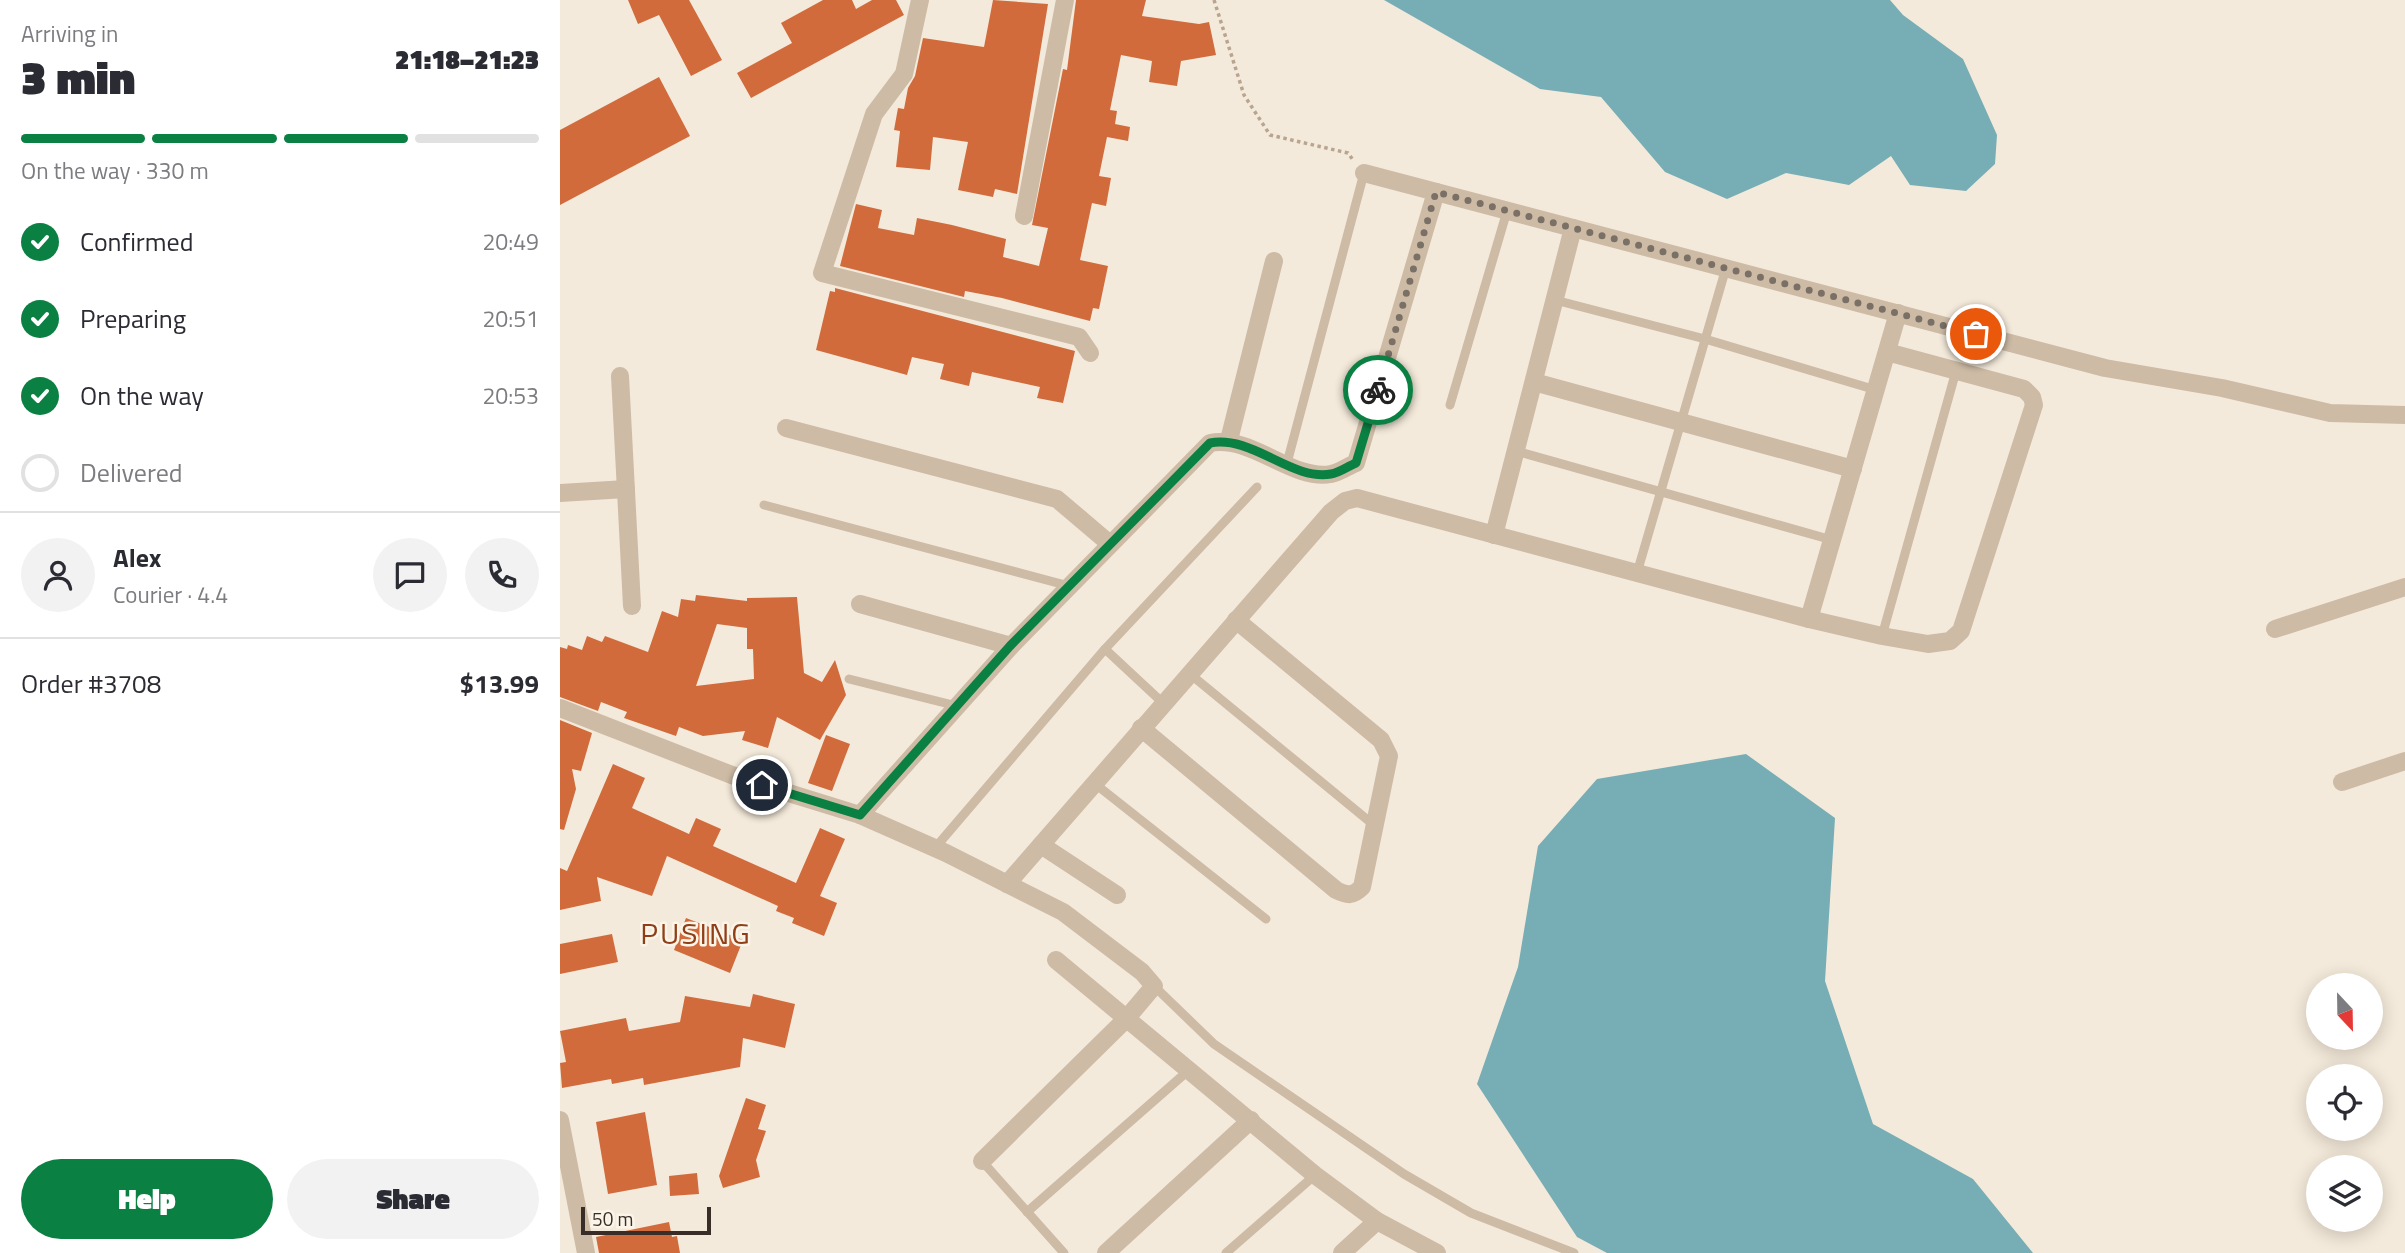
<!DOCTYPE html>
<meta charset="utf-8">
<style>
:root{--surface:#fff;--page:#f2f2f3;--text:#2b2b33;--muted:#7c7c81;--line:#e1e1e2;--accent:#0b8043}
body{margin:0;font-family:"Titillium Web",sans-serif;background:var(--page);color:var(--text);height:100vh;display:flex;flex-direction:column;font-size:26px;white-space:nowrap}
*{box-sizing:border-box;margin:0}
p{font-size:23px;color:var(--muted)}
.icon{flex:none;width:38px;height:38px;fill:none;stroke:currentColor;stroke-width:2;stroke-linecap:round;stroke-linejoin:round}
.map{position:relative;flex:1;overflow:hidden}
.drawer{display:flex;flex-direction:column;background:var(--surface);width:560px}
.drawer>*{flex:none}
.needle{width:46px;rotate:158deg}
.buttons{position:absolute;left:1746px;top:973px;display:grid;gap:14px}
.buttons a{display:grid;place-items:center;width:77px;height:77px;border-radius:50%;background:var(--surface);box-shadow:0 4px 18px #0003;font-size:35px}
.scale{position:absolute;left:21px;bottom:18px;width:130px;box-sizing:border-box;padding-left:7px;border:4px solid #392e27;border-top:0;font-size:19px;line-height:24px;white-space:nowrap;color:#392e27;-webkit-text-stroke:5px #fbf4e8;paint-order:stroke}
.pin{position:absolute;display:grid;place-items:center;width:60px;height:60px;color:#fff;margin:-30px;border:4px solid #fff;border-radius:50%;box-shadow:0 2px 7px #0007}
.courier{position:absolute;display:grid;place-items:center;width:70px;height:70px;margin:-35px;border:5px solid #0b8043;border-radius:50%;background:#fff;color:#222;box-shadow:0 2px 9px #0007}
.summary em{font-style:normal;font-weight:800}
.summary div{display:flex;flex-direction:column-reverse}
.summary{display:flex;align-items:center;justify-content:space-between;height:119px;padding:0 21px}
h1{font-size:46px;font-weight:800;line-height:52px}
.bar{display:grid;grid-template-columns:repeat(4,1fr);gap:10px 7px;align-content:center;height:84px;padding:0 21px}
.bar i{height:9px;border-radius:5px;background:var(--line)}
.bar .on{background:var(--accent)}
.bar p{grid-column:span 4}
.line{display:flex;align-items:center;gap:18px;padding:0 21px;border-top:2px solid var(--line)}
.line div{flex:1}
.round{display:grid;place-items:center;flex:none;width:74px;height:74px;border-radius:37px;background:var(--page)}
ol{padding:0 21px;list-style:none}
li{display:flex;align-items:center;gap:21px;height:77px}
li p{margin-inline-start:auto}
li .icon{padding:7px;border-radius:50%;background:var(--accent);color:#fff;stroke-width:4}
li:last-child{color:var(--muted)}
li i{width:38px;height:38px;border:4px solid var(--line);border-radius:50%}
.cta{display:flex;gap:14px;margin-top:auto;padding:14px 21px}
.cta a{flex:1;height:80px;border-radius:42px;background:var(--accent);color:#fff;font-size:28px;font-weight:800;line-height:80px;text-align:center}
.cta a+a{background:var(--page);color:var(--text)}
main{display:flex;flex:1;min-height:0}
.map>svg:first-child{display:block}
.water{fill:#77adb4}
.building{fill:#d16b3c;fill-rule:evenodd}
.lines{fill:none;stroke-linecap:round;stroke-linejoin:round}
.path{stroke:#b9a58f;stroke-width:3.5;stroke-dasharray:3.5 3.5;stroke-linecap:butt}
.lane{stroke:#cdbba5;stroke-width:9}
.street{stroke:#cdbba5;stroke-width:18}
.done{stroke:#7a7066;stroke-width:7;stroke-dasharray:0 12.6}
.route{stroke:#0b8043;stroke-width:9}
.labels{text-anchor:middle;stroke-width:5;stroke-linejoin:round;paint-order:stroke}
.quarter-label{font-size:30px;letter-spacing:2px;fill:#8f3e18;stroke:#fbf4e8}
</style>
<main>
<section class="drawer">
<div class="summary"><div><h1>3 min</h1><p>Arriving in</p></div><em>21:18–21:23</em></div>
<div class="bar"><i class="on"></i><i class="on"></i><i class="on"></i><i></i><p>On the way · 330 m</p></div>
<ol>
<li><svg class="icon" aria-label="check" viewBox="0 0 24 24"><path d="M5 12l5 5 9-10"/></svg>Confirmed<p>20:49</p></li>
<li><svg class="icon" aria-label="check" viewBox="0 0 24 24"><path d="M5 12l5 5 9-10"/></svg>Preparing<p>20:51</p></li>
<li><svg class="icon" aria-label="check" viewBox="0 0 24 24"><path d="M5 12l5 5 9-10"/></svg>On the way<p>20:53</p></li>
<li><i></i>Delivered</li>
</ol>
<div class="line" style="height:126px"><a class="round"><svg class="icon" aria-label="person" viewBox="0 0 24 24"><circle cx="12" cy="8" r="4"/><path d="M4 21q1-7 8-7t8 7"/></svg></a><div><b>Alex</b><p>Courier · 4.4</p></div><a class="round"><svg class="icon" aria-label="chat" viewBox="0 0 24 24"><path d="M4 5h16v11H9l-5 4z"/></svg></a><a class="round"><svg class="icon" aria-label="phone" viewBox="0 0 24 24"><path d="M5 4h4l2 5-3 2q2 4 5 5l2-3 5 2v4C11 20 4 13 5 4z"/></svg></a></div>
<div class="line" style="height:91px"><div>Order #3708</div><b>$13.99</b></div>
<div class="cta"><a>Help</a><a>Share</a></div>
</section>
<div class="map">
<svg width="1845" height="1253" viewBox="0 0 1845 1253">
<rect width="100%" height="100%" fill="#f4eadb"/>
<g class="water">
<polygon points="824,0 1330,0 1343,15 1403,59 1437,135 1435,164 1406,191 1350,185 1331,156 1289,185 1226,173 1167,199 1105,172 1041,97 980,89"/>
<polygon points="1186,754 1275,818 1265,981 1313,1124 1413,1179 1473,1253 1047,1253 1017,1237 917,1084 958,967 978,846 1037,779"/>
</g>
<g class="building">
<polygon points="68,0 129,0 162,60 131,76 99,15 78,24"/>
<polygon points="263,0 292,0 296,9 312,0 336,0 344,15 191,98 177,73 232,43 221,23"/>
<polygon points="433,0 488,4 457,194 435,189 433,197 398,190 408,142 373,137 370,170 336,167 340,131 334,130 338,108 344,109 348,88 355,76 363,38 424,47"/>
<polygon points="516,0 586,0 582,16 639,24 649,22 656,55 621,61 617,86 589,82 592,61 561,55 550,110 557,111 555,124 570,127 568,141 547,137 539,176 551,178 546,206 532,203 520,260 548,266 539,309 533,308 530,321 442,298 405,291 404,297 280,266 296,204 322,210 318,228 354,235 357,218 392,225 446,239 443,257 479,266 488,228 472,225 503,69 507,70"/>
<polygon points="99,77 130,136 0,205 0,130"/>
<polygon points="275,288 515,351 503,403 477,398 480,387 412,372 409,386 380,379 384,364 352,357 347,375 256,350 270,291 275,292"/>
<path d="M136,595L187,601V598L237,597L244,673L262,682L275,660L286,695L260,740L217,717L208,748L182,740L185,731L143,736L119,727L116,736L64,718L67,712L41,702L38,711L0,697V647L7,649L8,645L22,650L27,636L42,642L45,636L88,652L102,611L118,617L121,599L135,601ZM157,624L187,628V649H193L194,679L136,686Z"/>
<polygon points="0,720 32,733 21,771 12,769 16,789 4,830 0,829"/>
<polygon points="266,735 290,744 272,791 248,783"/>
<polygon points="53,764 85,778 72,808 129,834 136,818 161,829 153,846 236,883 260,828 285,839 260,896 277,903 264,936 232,923 234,918 216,911 218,906 107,856 92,896 37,877 41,901 0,910 0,868 7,871"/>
<polygon points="126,918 183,940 170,973 114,950"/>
<polygon points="52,934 58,962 0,974 0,944"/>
<polygon points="193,994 235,1004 225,1048 183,1038 180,1067 84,1085 83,1078 52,1084 51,1079 2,1088 0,1063 6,1062 0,1031 66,1018 69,1031 120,1022 125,996 190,1007"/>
<polygon points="186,1098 206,1105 198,1129 206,1131 196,1160 200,1177 163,1188 159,1176"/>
<polygon points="85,1112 97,1185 48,1194 36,1122"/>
<polygon points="137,1173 139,1194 110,1196 109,1176"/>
<polygon points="109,1222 112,1237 117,1236 120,1253 39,1253 36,1237"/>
</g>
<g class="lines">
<polyline class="path" points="654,0 684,95 710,135 788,153 793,160"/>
<g class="lane">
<polyline points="995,300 1145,339 1316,390"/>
<polyline points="890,405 947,211"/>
<polyline points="956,451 1272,540"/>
<polyline points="727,463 804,173"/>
<polyline points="204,505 509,586"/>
<polyline points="1077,573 1166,268"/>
<polyline points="1322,636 1396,371"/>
<polyline points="545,649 603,703"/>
<polyline points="630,674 815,826"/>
<polyline points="289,679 397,706"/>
<polyline points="534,783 706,919"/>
<polyline points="375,848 545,649 697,487"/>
<polyline points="594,986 654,1044 844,1174 911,1213 1014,1253"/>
<polyline points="422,1161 504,1253"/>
<polyline points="467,1212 629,1070"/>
<polyline points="666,1253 755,1175"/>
</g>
<g class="street">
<polyline points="360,0 344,74 314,114 262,273 519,337 530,353"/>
<polyline points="804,173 1545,368 1662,388 1770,413 1845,415"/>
<polyline points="464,216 505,0"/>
<polyline points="60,376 72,606"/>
<polyline points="974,382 1293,469"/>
<polyline points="226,428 497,499 550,544"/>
<polyline points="669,440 714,261"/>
<polyline points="0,493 66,489"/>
<polyline points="934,535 1013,228"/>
<polyline points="300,604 451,646"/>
<polyline points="1249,619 1338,313"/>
<polyline points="1715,629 1845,587"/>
<polyline points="0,708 177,777 300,815 386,853 503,912 582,972 594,986 566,1019 422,1161"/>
<path d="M581,728L776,890C788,896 793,896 802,887L829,756L821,740L676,620"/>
<polyline points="1782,782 1845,761"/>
<path d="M300,815L451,646L650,443C693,435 731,481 771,474C779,473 788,466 796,463L876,192"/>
<polyline points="481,845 557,895"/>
<polyline points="447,884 771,512 785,501 797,498 1249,619 1322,636 1368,644 1390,641 1401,631 1474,405 1472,397 1464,389 1327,352"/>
<polyline points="496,960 755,1175 817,1221 877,1253"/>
<polyline points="0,1120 26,1253"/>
<polyline points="546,1253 691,1120"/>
<polyline points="782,1253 817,1221"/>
</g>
</g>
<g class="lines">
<polyline class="done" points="818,390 876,192 1416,334"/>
<path class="route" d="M202,785L300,815L450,646L650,443C693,435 731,481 771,474C779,473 788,466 796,463L818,390"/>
</g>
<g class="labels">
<g class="quarter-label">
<text x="136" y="944">PUSING</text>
</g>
</g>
</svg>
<div class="buttons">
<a><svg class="needle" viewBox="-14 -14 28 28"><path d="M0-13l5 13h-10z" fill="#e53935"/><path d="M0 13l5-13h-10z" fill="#7c7c81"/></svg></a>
<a><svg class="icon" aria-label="locate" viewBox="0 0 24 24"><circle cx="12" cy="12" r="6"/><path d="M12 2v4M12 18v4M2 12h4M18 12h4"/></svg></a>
<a><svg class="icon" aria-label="layers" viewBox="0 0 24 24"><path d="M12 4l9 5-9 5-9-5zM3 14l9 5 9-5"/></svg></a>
</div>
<div class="scale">50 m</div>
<div class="pin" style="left:1416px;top:334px;background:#ea580c"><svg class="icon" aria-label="bag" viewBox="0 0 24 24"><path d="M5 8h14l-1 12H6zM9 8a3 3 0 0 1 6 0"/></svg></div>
<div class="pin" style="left:202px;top:785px;background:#1f2937"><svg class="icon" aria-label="home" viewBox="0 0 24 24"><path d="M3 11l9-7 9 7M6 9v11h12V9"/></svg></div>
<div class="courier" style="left:818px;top:390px"><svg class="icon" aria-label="bike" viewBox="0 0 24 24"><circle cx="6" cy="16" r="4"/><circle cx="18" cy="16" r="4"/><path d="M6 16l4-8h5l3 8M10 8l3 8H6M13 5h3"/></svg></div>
</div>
</main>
